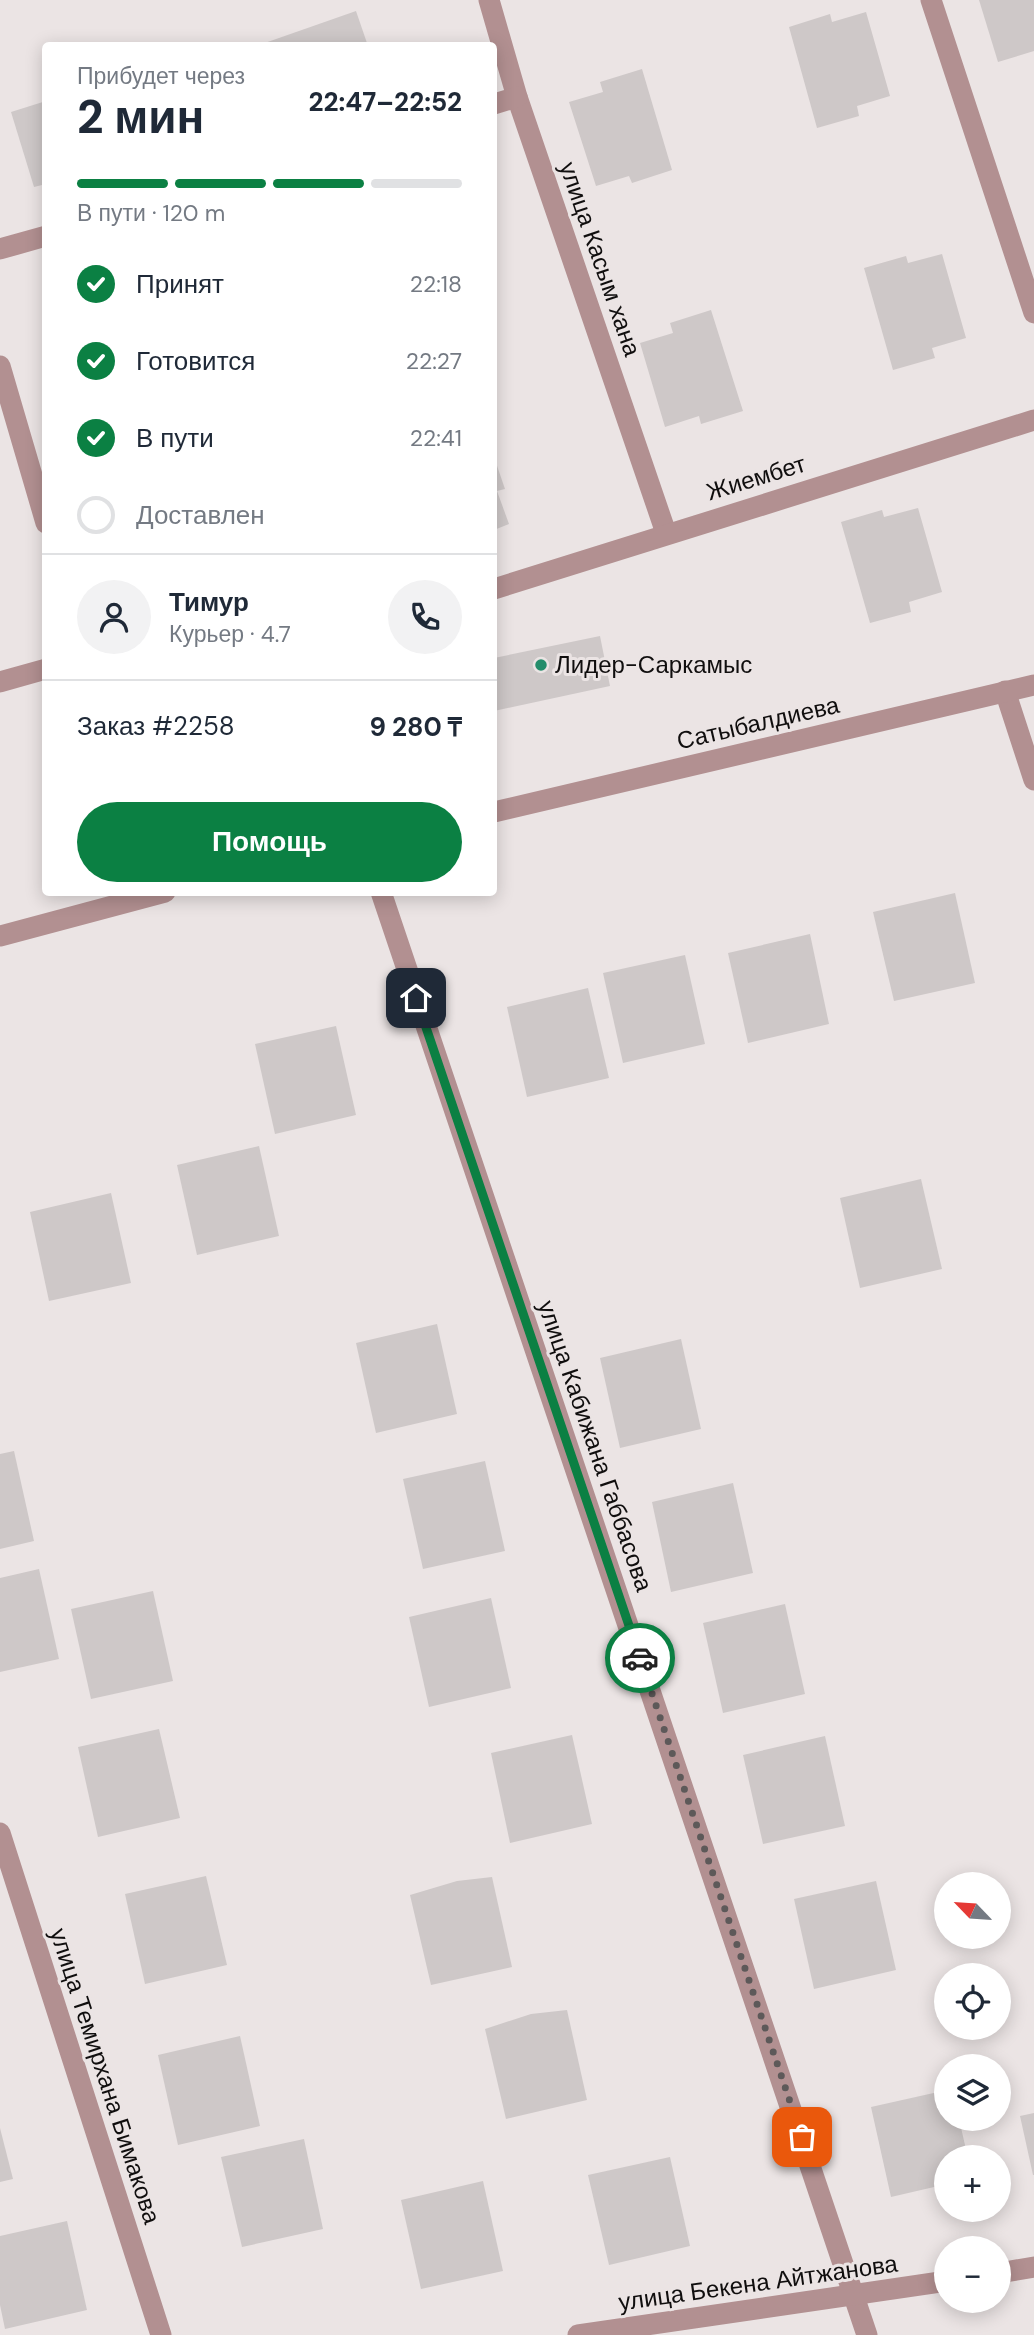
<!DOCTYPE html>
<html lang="ru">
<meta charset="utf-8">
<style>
:root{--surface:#fff;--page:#f2f2f3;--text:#1f2937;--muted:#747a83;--line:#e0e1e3;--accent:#0b8043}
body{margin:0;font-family:"DM Sans",sans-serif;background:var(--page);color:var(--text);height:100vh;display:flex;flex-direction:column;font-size:26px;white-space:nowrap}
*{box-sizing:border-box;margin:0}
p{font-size:23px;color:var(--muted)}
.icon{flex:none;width:38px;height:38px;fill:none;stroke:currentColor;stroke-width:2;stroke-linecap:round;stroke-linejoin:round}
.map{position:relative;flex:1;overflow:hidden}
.panel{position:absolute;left:42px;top:42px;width:455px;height:854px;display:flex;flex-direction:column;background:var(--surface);border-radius:7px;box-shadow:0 4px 18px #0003}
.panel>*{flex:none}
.needle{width:46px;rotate:295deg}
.fabs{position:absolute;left:934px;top:1872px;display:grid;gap:14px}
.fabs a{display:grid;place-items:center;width:77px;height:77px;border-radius:50%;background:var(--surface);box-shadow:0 4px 18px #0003;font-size:35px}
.pin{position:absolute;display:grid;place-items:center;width:60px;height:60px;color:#fff;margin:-30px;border-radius:14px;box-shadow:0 4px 10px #0006}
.courier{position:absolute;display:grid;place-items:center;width:70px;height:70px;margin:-35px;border:5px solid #0b8043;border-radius:50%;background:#fff;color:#222;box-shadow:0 2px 9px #0007}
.summary em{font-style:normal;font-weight:800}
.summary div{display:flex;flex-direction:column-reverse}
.summary{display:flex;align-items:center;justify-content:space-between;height:119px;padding:0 35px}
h1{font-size:46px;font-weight:800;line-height:52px}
.bar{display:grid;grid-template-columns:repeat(4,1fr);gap:10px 7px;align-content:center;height:84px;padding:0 35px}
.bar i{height:9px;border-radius:5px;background:var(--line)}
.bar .on{background:var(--accent)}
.bar p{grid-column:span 4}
.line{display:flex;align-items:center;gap:18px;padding:0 35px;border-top:2px solid var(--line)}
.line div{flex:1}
.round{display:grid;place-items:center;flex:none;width:74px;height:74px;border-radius:37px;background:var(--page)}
ol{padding:0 35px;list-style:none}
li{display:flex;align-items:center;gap:21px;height:77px}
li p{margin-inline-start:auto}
li .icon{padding:7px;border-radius:50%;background:var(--accent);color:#fff;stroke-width:4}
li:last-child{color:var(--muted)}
li i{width:38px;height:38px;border:4px solid var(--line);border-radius:50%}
.cta{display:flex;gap:14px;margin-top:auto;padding:14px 35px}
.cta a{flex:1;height:80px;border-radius:42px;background:var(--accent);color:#fff;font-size:28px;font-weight:800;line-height:80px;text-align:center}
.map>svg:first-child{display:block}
.building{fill:#cec8c8}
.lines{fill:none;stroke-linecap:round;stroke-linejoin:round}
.minor{stroke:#b29091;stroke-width:21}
.done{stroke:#5d5959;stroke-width:7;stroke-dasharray:0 12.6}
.route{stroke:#0b8043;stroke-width:9}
.poi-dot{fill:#248d6b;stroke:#ebe4e4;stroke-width:2.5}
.labels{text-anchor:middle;stroke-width:6;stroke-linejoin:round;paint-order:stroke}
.street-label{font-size:24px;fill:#100e0e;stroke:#ebe4e4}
.poi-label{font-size:24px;fill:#100e0e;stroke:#ebe4e4;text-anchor:start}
</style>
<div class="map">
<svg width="1034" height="2335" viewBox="0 0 1034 2335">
<rect width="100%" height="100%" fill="#ebe4e4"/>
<g class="building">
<polygon points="979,0 1034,0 1034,51 998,62"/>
<polygon points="356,11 368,46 259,46 259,45"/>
<polygon points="866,12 890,96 857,106 859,116 817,128 789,27 830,14 832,22"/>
<polygon points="642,69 672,170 632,183 629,176 596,186 569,102 603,92 600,82"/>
<polygon points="46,101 46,184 34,187 11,112"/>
<polygon points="942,254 966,338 932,348 935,358 893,370 864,268 906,256 908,263"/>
<polygon points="711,310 743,411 701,424 699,416 665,427 640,343 673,333 670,323"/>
<polygon points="494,457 505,489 497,491 509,524 494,530"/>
<polygon points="918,508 942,592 909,602 911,612 870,623 841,522 882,510 884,517"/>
<polygon points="600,636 610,686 494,711 494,658"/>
<polygon points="955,893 975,983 894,1001 873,912"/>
<polygon points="810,934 829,1024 748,1043 728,953"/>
<polygon points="685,955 705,1044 623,1063 603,973"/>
<polygon points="588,988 609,1078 527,1097 507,1007"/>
<polygon points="336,1026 356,1115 275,1134 255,1044"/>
<polygon points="259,1146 279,1236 197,1255 177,1165"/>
<polygon points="921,1179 942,1269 860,1288 840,1198"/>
<polygon points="111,1193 131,1283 49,1301 30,1212"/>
<polygon points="437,1324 457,1414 376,1433 356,1343"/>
<polygon points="681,1339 701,1429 620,1448 600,1358"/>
<polygon points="14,1451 34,1541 0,1549 0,1454"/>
<polygon points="485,1461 505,1551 423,1569 403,1479"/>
<polygon points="733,1483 753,1573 671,1592 652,1502"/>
<polygon points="39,1569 59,1659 0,1672 0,1578"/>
<polygon points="153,1591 173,1681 91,1699 71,1609"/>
<polygon points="491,1598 511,1688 429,1707 409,1617"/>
<polygon points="785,1604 805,1694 723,1713 703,1623"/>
<polygon points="159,1729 180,1818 98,1837 78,1747"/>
<polygon points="572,1735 592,1824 510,1843 491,1753"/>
<polygon points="825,1736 845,1826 763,1844 743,1755"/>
<polygon points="206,1876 227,1965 145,1984 125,1894"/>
<polygon points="492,1877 512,1967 431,1985 410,1895 457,1881"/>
<polygon points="876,1881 896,1970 814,1989 794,1899"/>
<polygon points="567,2010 587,2100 506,2119 485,2029 531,2014"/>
<polygon points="240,2036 260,2126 178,2145 158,2055"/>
<polygon points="947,2090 947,2119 959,2119 968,2158 947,2158 947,2184 891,2197 871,2107"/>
<polygon points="1034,2113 1034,2175 1033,2175 1020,2116"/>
<polygon points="0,2128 13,2179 0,2182"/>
<polygon points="304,2139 323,2229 242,2247 221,2157"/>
<polygon points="670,2157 690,2246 609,2265 588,2175"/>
<polygon points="483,2181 503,2271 421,2289 401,2200"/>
<polygon points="67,2221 87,2310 5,2329 0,2305 0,2236"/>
</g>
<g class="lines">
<g class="minor">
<polyline points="489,0 517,97 666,533"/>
<polyline points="931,0 1034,313"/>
<polyline points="494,104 517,97"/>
<polyline points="0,249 46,236"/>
<polyline points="0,366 46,523"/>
<polyline points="494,589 1034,420"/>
<polyline points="0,682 46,669"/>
<polyline points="1005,691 1034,780"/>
<polyline points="494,812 1034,685"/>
<polyline points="381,892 867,2335"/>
<polyline points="0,936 165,892"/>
<polyline points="0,1833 161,2335"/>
<polyline points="999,2273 1034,2267"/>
<polyline points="578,2335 947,2281"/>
</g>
</g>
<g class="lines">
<polyline class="done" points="640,1658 802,2137"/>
<polyline class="route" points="416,998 640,1658"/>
</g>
<circle class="poi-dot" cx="541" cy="665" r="7"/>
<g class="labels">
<g class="street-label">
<text transform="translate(600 259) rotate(71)" y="8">улица Касым хана</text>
<text transform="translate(756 478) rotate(-17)" y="8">Жиембет</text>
<text transform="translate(758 723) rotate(-13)" y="8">Сатыбалдиева</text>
<text transform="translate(595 1446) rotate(71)" y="8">улица Кабижана Габбасова</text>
<text transform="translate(105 2076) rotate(72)" y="8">улица Темирхана Бимакова</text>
<text transform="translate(758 2283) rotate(-8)" y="8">улица Бекена Айтжанова</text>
</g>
<g class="poi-label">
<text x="555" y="673">Лидер-Саркамыс</text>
</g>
</g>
</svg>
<div class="fabs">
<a><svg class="needle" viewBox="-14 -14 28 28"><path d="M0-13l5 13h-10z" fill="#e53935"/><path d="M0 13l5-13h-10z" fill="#747a83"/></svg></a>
<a><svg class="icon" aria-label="locate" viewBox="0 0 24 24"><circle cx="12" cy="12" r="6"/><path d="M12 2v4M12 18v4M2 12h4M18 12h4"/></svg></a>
<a><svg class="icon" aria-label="layers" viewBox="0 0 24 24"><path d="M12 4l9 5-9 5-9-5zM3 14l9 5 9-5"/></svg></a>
<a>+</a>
<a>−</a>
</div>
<div class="pin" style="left:802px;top:2137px;background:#ea580c"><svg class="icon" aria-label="bag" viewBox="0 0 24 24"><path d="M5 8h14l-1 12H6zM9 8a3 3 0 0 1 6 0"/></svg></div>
<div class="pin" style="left:416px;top:998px;background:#1f2937"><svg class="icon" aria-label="home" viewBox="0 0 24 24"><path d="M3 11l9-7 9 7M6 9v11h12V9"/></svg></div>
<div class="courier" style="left:640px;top:1658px"><svg class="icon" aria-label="car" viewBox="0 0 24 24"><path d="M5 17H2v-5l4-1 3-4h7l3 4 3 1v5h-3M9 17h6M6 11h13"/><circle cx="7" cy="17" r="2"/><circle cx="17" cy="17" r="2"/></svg></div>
<section class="panel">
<div class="summary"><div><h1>2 мин</h1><p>Прибудет через</p></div><em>22:47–22:52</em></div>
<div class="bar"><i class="on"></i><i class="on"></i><i class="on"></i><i></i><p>В пути · 120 m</p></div>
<ol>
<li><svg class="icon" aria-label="check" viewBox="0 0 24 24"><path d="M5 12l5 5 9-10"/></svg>Принят<p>22:18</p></li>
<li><svg class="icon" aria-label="check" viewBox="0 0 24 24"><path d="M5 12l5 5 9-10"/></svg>Готовится<p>22:27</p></li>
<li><svg class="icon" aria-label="check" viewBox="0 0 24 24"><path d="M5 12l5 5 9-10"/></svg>В пути<p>22:41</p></li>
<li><i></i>Доставлен</li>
</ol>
<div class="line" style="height:126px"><a class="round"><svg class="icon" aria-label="person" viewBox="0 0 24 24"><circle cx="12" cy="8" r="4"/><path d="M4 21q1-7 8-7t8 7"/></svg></a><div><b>Тимур</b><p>Курьер · 4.7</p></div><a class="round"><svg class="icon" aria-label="phone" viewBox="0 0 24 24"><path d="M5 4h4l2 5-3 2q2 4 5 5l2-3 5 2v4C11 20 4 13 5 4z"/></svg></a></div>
<div class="line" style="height:91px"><div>Заказ #2258</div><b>9 280 ₸</b></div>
<div class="cta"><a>Помощь</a></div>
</section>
</div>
